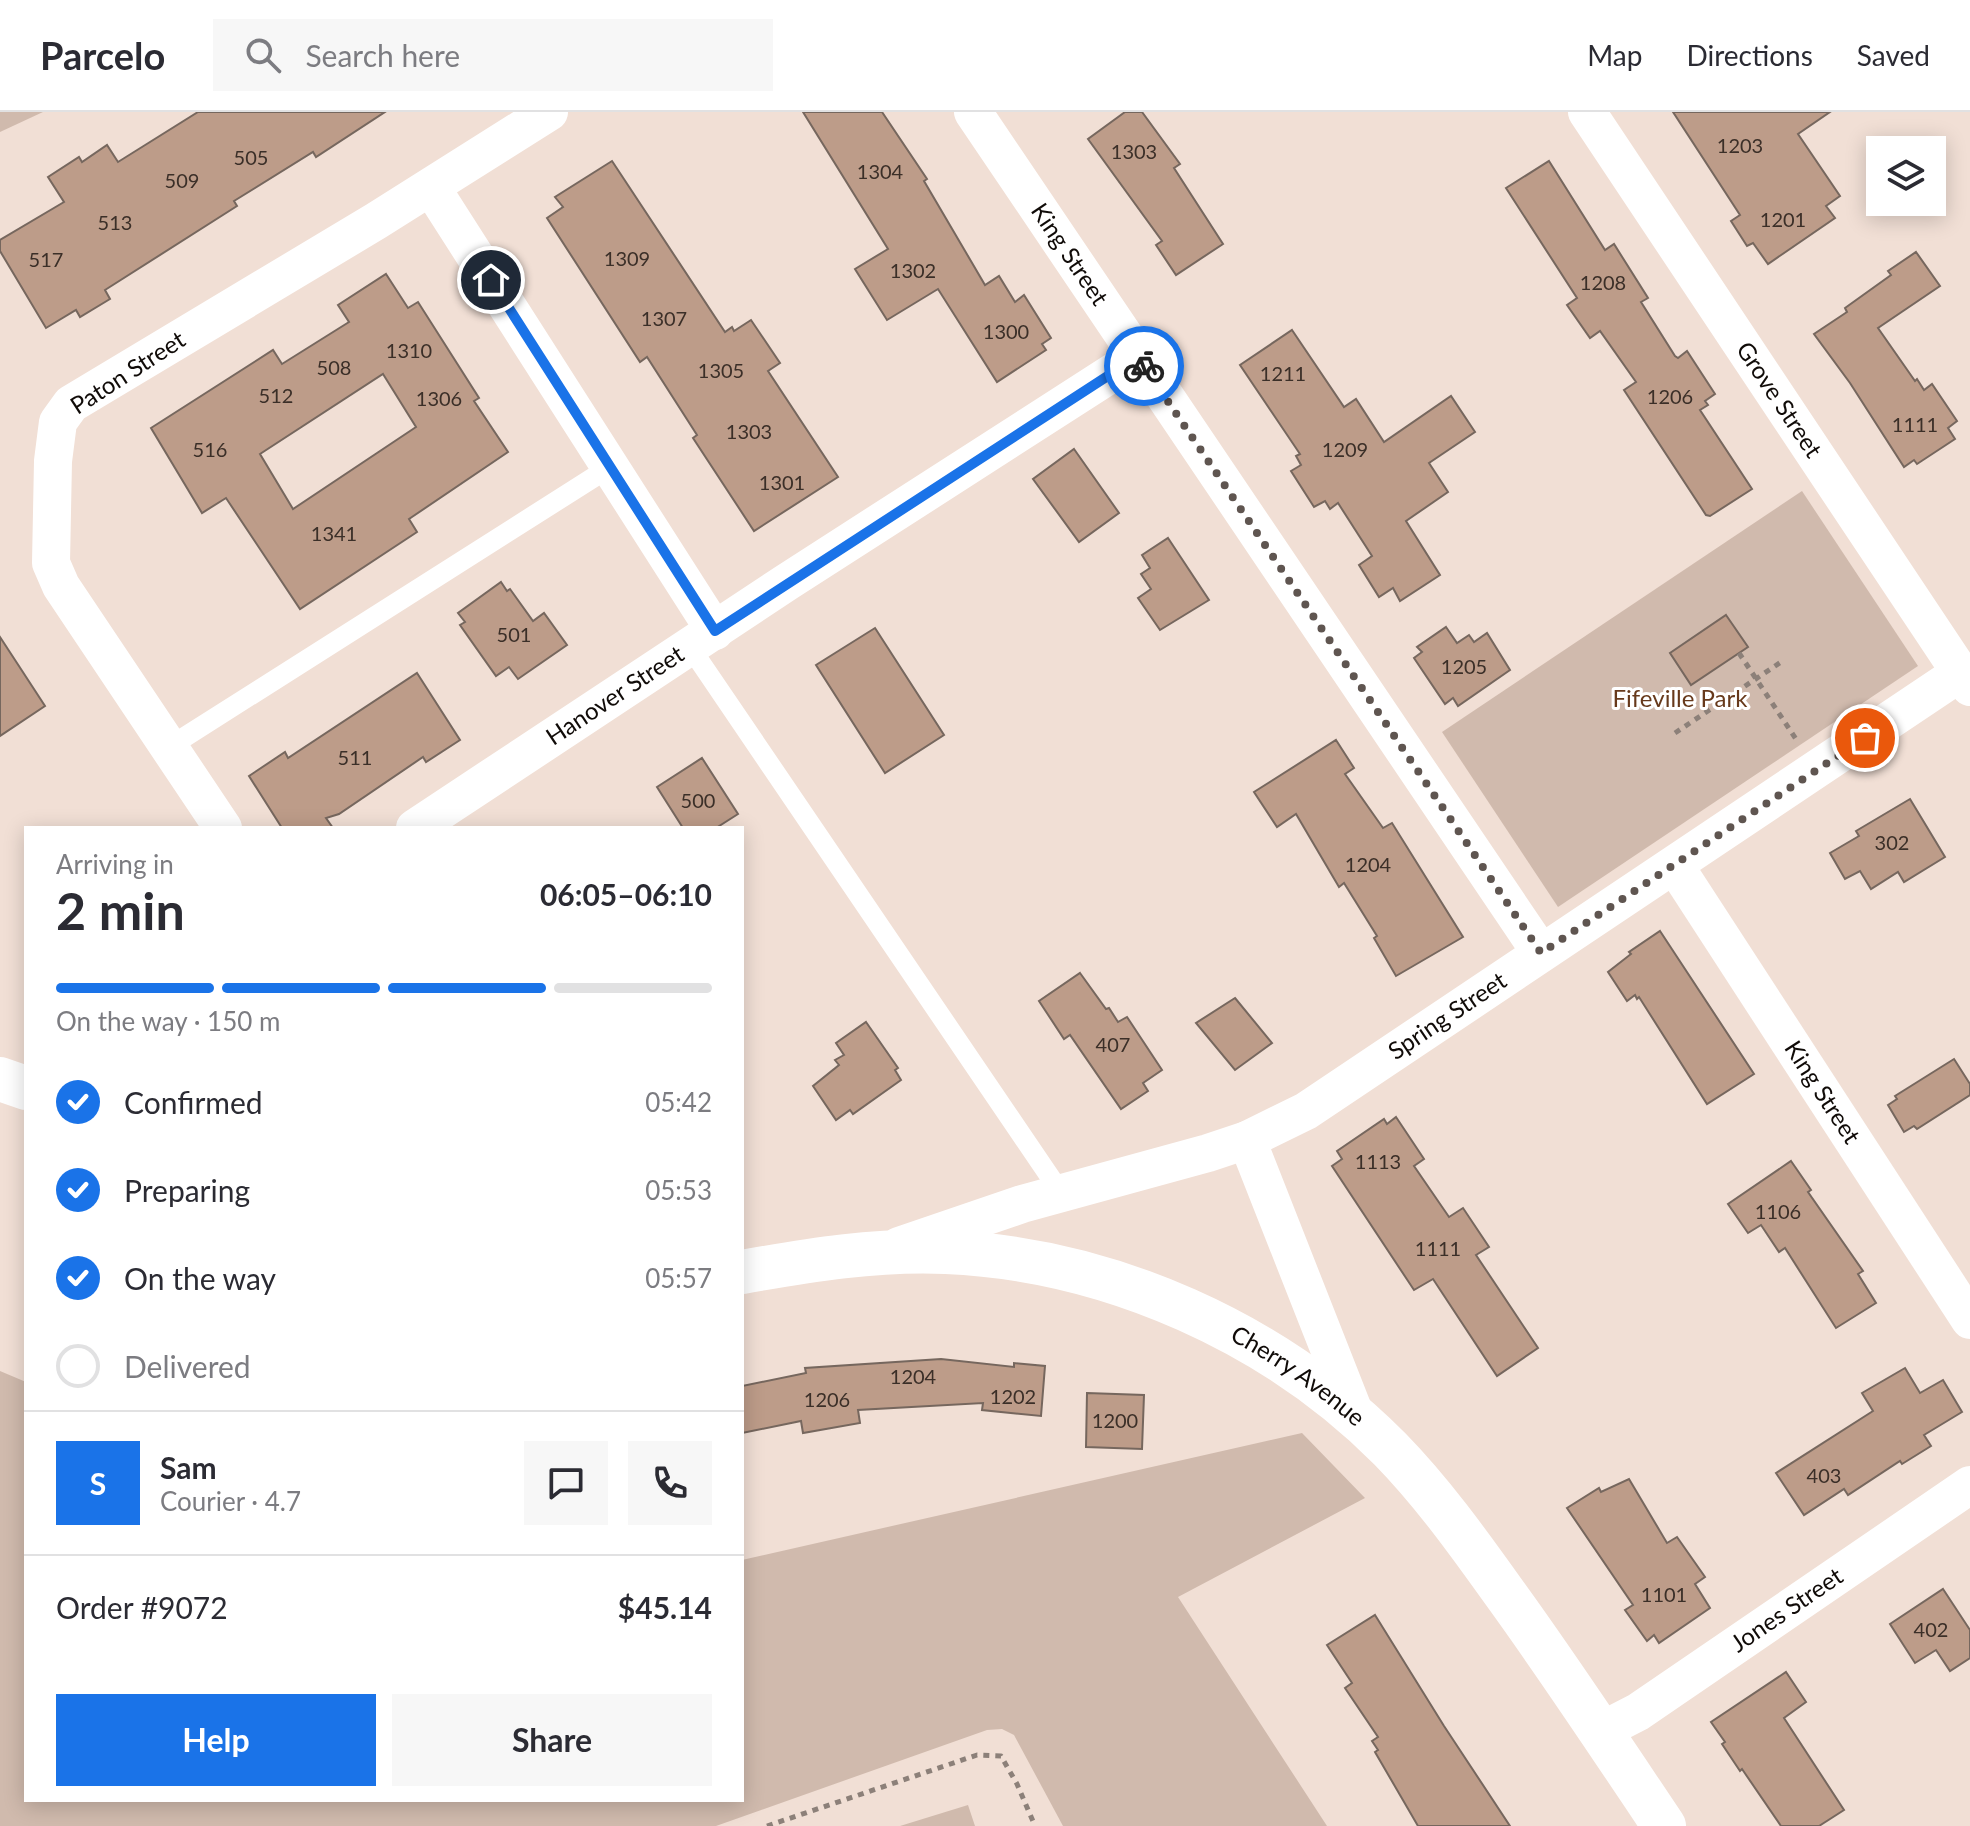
<!DOCTYPE html>
<meta charset="utf-8">
<style>
:root{--surface:#fff;--page:#f7f7f7;--text:#2b2b33;--muted:#7c7c81;--line:#e1e1e2;--accent:#1a73e8}
body{margin:0;font-family:Lato,sans-serif;background:var(--page);color:var(--text);height:100vh;display:flex;flex-direction:column;font-size:30px;white-space:nowrap}
*{box-sizing:border-box;margin:0}
p{font-size:26px;color:var(--muted)}
.icon{flex:none;width:44px;height:44px;fill:none;stroke:currentColor;stroke-width:2;stroke-linecap:round;stroke-linejoin:round}
.map{position:relative;flex:1;overflow:hidden}
.side{position:absolute;left:24px;top:714px;width:720px;height:976px;display:flex;flex-direction:column;background:var(--surface);border-radius:0px;box-shadow:0 4px 20px #0003}
.side>*{flex:none}
.controls{position:absolute;left:1866px;top:24px;display:grid;gap:16px}
.controls a{display:grid;place-items:center;width:80px;height:80px;border-radius:0px;background:var(--surface);box-shadow:0 4px 20px #0003;font-size:40px}
.pin{position:absolute;display:grid;place-items:center;width:68px;height:68px;color:#fff;margin:-34px;border:4px solid #fff;border-radius:50%;box-shadow:0 2px 8px #0007}
.courier{position:absolute;display:grid;place-items:center;width:80px;height:80px;margin:-40px;border:6px solid #1a73e8;border-radius:50%;background:#fff;color:#222;box-shadow:0 2px 10px #0007}
.summary em{font-style:normal;font-weight:700}
.summary div{display:flex;flex-direction:column-reverse}
.summary{display:flex;align-items:center;justify-content:space-between;height:136px;padding:0 32px}
h1{font-size:52px;font-weight:700;line-height:60px}
.bar{display:grid;grid-template-columns:repeat(4,1fr);gap:12px 8px;align-content:center;height:96px;padding:0 32px}
.bar i{height:10px;border-radius:6px;background:var(--line)}
.bar .current{background:var(--accent)}
.bar p{grid-column:span 4}
.line{display:flex;align-items:center;gap:20px;padding:0 32px;border-top:2px solid var(--line)}
.line div{flex:1}
.round{display:grid;place-items:center;flex:none;width:84px;height:84px;border-radius:0px;background:var(--page)}
ol{padding:0 32px;list-style:none}
li{display:flex;align-items:center;gap:24px;height:88px}
li p{margin-inline-start:auto}
li .icon{padding:8px;border-radius:50%;background:var(--accent);color:#fff;stroke-width:4}
li:last-child{color:var(--muted)}
li i{width:44px;height:44px;border:4px solid var(--line);border-radius:50%}
.button{display:flex;gap:16px;margin-top:auto;padding:16px 32px}
.button a{flex:1;height:92px;border-radius:0px;background:var(--accent);color:#fff;font-size:32px;font-weight:700;line-height:92px;text-align:center}
.button a+a{background:var(--page);color:var(--text)}
header{display:flex;align-items:center;gap:48px;box-sizing:border-box;height:112px;padding:0 40px;background:var(--surface);border-bottom:2px solid var(--line)}
header strong{font-size:38px}
nav{display:flex;gap:44px;margin-inline-start:auto;font-size:28px}
.search{width:560px;height:72px;background:var(--page);display:flex;align-items:center;gap:20px;box-sizing:border-box;padding:0 28px;border-radius:0px;color:var(--muted);font-size:30px}
.map>svg:first-child{display:block}
.green{fill:#d0baad}
.building{fill:#bd9c89;stroke:#76675e;stroke-width:2;fill-rule:evenodd}
.lines{fill:none;stroke-linecap:round;stroke-linejoin:round}
.path{stroke:#8c8079;stroke-width:5;stroke-dasharray:6 6;stroke-linecap:butt}
.lane{stroke:#fff;stroke-width:20}
.street{stroke:#fff;stroke-width:38}
.secondary{stroke:#fff;stroke-width:44}
.done{stroke:#5f5550;stroke-width:8;stroke-dasharray:0 14.4}
.route{stroke:#1a73e8;stroke-width:10}
.labels{text-anchor:middle;stroke-width:6;stroke-linejoin:round;paint-order:stroke}
.number-label{font-size:20px;fill:#3b2f28}
.street-label{font-size:24px;fill:#100b08;stroke:#fff}
.park-label{font-size:24px;fill:#67391b;stroke:#fff}
</style>
<header>
<strong>Parcelo</strong>
<div class="search"><svg class="icon" aria-label="search" viewBox="0 0 24 24"><circle cx="10" cy="10" r="6"/><path d="M15 15l6 6"/></svg>Search here</div>
<nav><a>Map</a><a>Directions</a><a>Saved</a></nav>
</header>
<div class="map">
<svg width="1970" height="1714" viewBox="0 0 1970 1714">
<rect width="100%" height="100%" fill="#f1dfd5"/>
<g class="green">
<polygon points="0,0 43,0 0,20"/>
<polygon points="1802,379 1918,554 1558,795 1442,620"/>
<polygon points="0,1259 26,1270 26,1688 742,1688 742,1448 1302,1321 1365,1386 1178,1485 1327,1714 1063,1714 1014,1623 1002,1617 987,1618 716,1714 0,1714"/>
<polygon points="968,1693 975,1714 900,1714"/>
</g>
<g class="building">
<polygon points="198,0 385,0 316,45 313,40 234,89 237,94 105,178 110,187 80,205 76,198 46,216 0,139 0,128 64,90 48,65 79,45 82,50 107,33 118,50"/>
<polygon points="803,0 882,0 927,67 924,69 985,173 999,164 1015,190 1024,183 1051,226 1042,232 1046,238 997,270 938,177 887,208 855,157 888,137"/>
<polygon points="1125,0 1142,0 1180,52 1174,56 1223,132 1176,163 1156,133 1162,129 1088,27"/>
<polygon points="1673,0 1830,0 1798,22 1840,84 1826,94 1835,106 1768,152 1753,131 1747,134 1731,109 1740,103"/>
<polygon points="612,49 725,220 732,215 734,219 751,208 780,251 768,259 838,365 754,419 693,326 697,323 647,245 640,250 547,106 563,95 555,85"/>
<polygon points="1549,49 1605,138 1614,132 1648,186 1641,190 1675,244 1678,246 1687,239 1715,282 1705,289 1708,293 1700,298 1752,377 1710,404 1706,403 1624,278 1636,270 1600,219 1590,226 1567,193 1577,186 1506,76"/>
<polygon points="1916,140 1940,174 1878,216 1915,269 1917,267 1924,278 1932,272 1957,309 1948,316 1955,327 1917,352 1914,348 1904,355 1850,271 1814,222 1847,200 1845,196 1891,163 1888,159"/>
<path d="M386,162L408,196L418,190L479,286L474,289L508,340L409,407L417,420L300,497L226,386L202,401L151,316L273,238L282,252L349,210L338,193ZM383,262L416,315L293,397L260,342Z"/>
<polygon points="1292,218 1344,295 1356,287 1384,330 1451,284 1475,320 1429,351 1448,380 1406,409 1440,463 1400,489 1393,476 1379,485 1359,453 1372,444 1338,391 1330,397 1325,389 1314,395 1291,359 1301,353 1296,344 1300,342 1240,253"/>
<polygon points="1074,337 1119,401 1079,430 1033,367"/>
<polygon points="1168,426 1209,488 1160,518 1138,486 1151,477 1141,462 1150,456 1142,443"/>
<polygon points="501,470 507,479 510,477 533,509 544,501 567,533 518,567 509,555 496,564 460,513 465,510 458,501"/>
<polygon points="1726,503 1748,535 1691,573 1670,541"/>
<polygon points="1446,515 1457,531 1469,523 1474,530 1487,521 1510,558 1458,594 1453,586 1445,592 1414,546 1422,540 1417,535"/>
<polygon points="875,516 944,623 885,661 816,553"/>
<polygon points="0,525 45,594 0,624"/>
<polygon points="417,561 460,628 426,650 423,645 339,702 326,706 333,716 282,716 249,664 285,640 288,646"/>
<polygon points="1336,628 1354,656 1345,662 1383,716 1392,711 1463,825 1396,864 1374,826 1377,824 1344,771 1339,775 1296,702 1277,715 1254,680"/>
<polygon points="702,646 738,702 716,716 683,716 657,675"/>
<polygon points="1910,687 1945,745 1904,770 1898,760 1871,777 1860,759 1845,767 1830,741 1859,724 1856,719"/>
<polygon points="1660,819 1754,962 1707,992 1639,885 1637,887 1635,883 1627,889 1608,860 1631,842 1629,840"/>
<polygon points="1080,861 1106,897 1109,896 1118,910 1127,905 1162,958 1143,971 1148,979 1121,997 1070,923 1064,927 1039,889"/>
<polygon points="1235,886 1272,931 1235,958 1196,911"/>
<polygon points="866,910 898,956 895,958 901,968 853,1002 850,998 836,1008 813,974 839,953 835,948 844,943 836,931"/>
<polygon points="1954,947 1970,972 1970,983 1917,1017 1914,1014 1904,1020 1888,993 1897,987 1895,984"/>
<polygon points="1396,1005 1424,1047 1414,1054 1449,1105 1463,1096 1489,1135 1476,1143 1538,1236 1497,1264 1433,1167 1414,1178 1332,1054 1342,1047 1337,1039 1384,1007 1387,1012"/>
<polygon points="1791,1049 1811,1078 1808,1080 1863,1159 1858,1162 1876,1191 1836,1216 1785,1136 1779,1140 1761,1113 1748,1121 1728,1092"/>
<polygon points="941,1247 1014,1255 1014,1251 1045,1254 1041,1304 982,1298 983,1291 858,1298 860,1311 803,1321 801,1309 742,1321 742,1274 806,1261 805,1256"/>
<polygon points="1905,1256 1920,1281 1943,1268 1962,1300 1924,1323 1931,1334 1902,1352 1900,1349 1848,1383 1844,1377 1804,1403 1776,1361 1873,1299 1862,1281"/>
<polygon points="1087,1281 1144,1283 1142,1337 1086,1335"/>
<polygon points="1629,1367 1667,1431 1677,1425 1705,1465 1695,1472 1710,1496 1659,1531 1654,1523 1647,1529 1625,1498 1633,1493 1567,1396 1599,1376 1601,1380"/>
<polygon points="1943,1477 1970,1518 1970,1546 1950,1559 1936,1538 1915,1551 1890,1512"/>
<polygon points="1375,1503 1444,1614 1510,1714 1418,1714 1375,1640 1378,1638 1372,1629 1378,1625 1345,1576 1352,1571 1327,1533"/>
<polygon points="1786,1560 1806,1590 1784,1606 1844,1698 1819,1714 1781,1714 1742,1657 1740,1659 1722,1632 1725,1630 1711,1610"/>
</g>
<g class="lines">
<g class="path">
<polyline points="1739,541 1796,627"/>
<polyline points="1675,621 1784,548"/>
<polyline points="767,1714 977,1643 1001,1644 1017,1672 1035,1714"/>
</g>
<g class="lane">
<polyline points="690,535 1061,1081"/>
<polyline points="169,635 610,355"/>
</g>
<g class="street">
<path id="s1" d="M973,0L1541,841"/>
<path id="s2" d="M1587,0L1970,575"/>
<polyline points="431,75 715,519"/>
<polyline points="223,716 61,474 51,451 53,349 58,310 71,292 376,109 549,0"/>
<path id="s3" d="M415,716L787,470L1137,245"/>
<path id="s4" d="M1675,754L1970,1208"/>
<polyline points="1247,1028 1356,1305"/>
<path id="s5" d="M899,1134L1022,1092L1208,1041L1247,1028L1306,999L1960,561"/>
<path id="s6" d="M1601,1619L1638,1600L1970,1373"/>
</g>
<g class="secondary">
<polyline points="0,967 26,976"/>
<path id="s7" d="M742,1160C809,1148 877,1137 946,1140C1110,1147 1275,1221 1390,1337C1432,1380 1468,1430 1503,1479C1559,1556 1611,1635 1664,1714"/>
</g>
</g>
<g class="lines">
<polyline class="done" points="1144,254 1541,841 1865,626"/>
<polyline class="route" points="491,168 715,519 1137,245 1144,254"/>
</g>
<g class="labels">
<g class="number-label">
<text x="1740" y="41">1203</text>
<text x="1134" y="47">1303</text>
<text x="251" y="53">505</text>
<text x="880" y="67">1304</text>
<text x="182" y="76">509</text>
<text x="1783" y="115">1201</text>
<text x="115" y="118">513</text>
<text x="627" y="154">1309</text>
<text x="46" y="155">517</text>
<text x="913" y="166">1302</text>
<text x="1603" y="178">1208</text>
<text x="664" y="214">1307</text>
<text x="1006" y="227">1300</text>
<text x="409" y="246">1310</text>
<text x="334" y="263">508</text>
<text x="721" y="266">1305</text>
<text x="1283" y="269">1211</text>
<text x="276" y="291">512</text>
<text x="1670" y="292">1206</text>
<text x="439" y="294">1306</text>
<text x="1915" y="320">1111</text>
<text x="749" y="327">1303</text>
<text x="210" y="345">516</text>
<text x="1345" y="345">1209</text>
<text x="782" y="378">1301</text>
<text x="334" y="429">1341</text>
<text x="514" y="530">501</text>
<text x="1464" y="562">1205</text>
<text x="355" y="653">511</text>
<text x="698" y="696">500</text>
<text x="1892" y="738">302</text>
<text x="1368" y="760">1204</text>
<text x="1113" y="940">407</text>
<text x="1378" y="1057">1113</text>
<text x="1778" y="1107">1106</text>
<text x="1438" y="1144">1111</text>
<text x="913" y="1272">1204</text>
<text x="1013" y="1292">1202</text>
<text x="827" y="1295">1206</text>
<text x="1115" y="1316">1200</text>
<text x="1824" y="1371">403</text>
<text x="1664" y="1490">1101</text>
<text x="1931" y="1525">402</text>
</g>
<g class="street-label">
<text dy="8" stroke="none"><textPath href="#s1" startOffset="172">King Street</textPath></text>
<text transform="translate(128 261) rotate(-33)" y="8">Paton Street</text>
<text dy="8" stroke="none"><textPath href="#s2" startOffset="346">Grove Street</textPath></text>
<text dy="8" stroke="none"><textPath href="#s3" startOffset="240">Hanover Street</textPath></text>
<text dy="8" stroke="none"><textPath href="#s5" startOffset="600">Spring Street</textPath></text>
<text dy="8" stroke="none"><textPath href="#s4" startOffset="270">King Street</textPath></text>
<text dy="8" stroke="none"><textPath href="#s7" startOffset="584">Cherry Avenue</textPath></text>
<text dy="8" stroke="none"><textPath href="#s6" startOffset="222">Jones Street</textPath></text>
</g>
<g class="park-label">
<text x="1680" y="595">Fifeville Park</text>
</g>
</g>
</svg>
<div class="controls">
<a><svg class="icon" aria-label="layers" viewBox="0 0 24 24"><path d="M12 4l9 5-9 5-9-5zM3 14l9 5 9-5"/></svg></a>
</div>
<div class="pin" style="left:1865px;top:626px;background:#ea580c"><svg class="icon" aria-label="bag" viewBox="0 0 24 24"><path d="M5 8h14l-1 12H6zM9 8a3 3 0 0 1 6 0"/></svg></div>
<div class="pin" style="left:491px;top:168px;background:#1f2937"><svg class="icon" aria-label="home" viewBox="0 0 24 24"><path d="M3 11l9-7 9 7M6 9v11h12V9"/></svg></div>
<div class="courier" style="left:1144px;top:254px"><svg class="icon" aria-label="bike" viewBox="0 0 24 24"><circle cx="6" cy="16" r="4"/><circle cx="18" cy="16" r="4"/><path d="M6 16l4-8h5l3 8M10 8l3 8H6M13 5h3"/></svg></div>
<section class="side">
<div class="summary"><div><h1>2 min</h1><p>Arriving in</p></div><em>06:05–06:10</em></div>
<div class="bar"><i class="current"></i><i class="current"></i><i class="current"></i><i></i><p>On the way · 150 m</p></div>
<ol>
<li><svg class="icon" aria-label="check" viewBox="0 0 24 24"><path d="M5 12l5 5 9-10"/></svg>Confirmed<p>05:42</p></li>
<li><svg class="icon" aria-label="check" viewBox="0 0 24 24"><path d="M5 12l5 5 9-10"/></svg>Preparing<p>05:53</p></li>
<li><svg class="icon" aria-label="check" viewBox="0 0 24 24"><path d="M5 12l5 5 9-10"/></svg>On the way<p>05:57</p></li>
<li><i></i>Delivered</li>
</ol>
<div class="line" style="height:144px"><b class="round" style="background:var(--accent);color:#fff">S</b><div><b>Sam</b><p>Courier · 4.7</p></div><a class="round"><svg class="icon" aria-label="chat" viewBox="0 0 24 24"><path d="M4 5h16v11H9l-5 4z"/></svg></a><a class="round"><svg class="icon" aria-label="phone" viewBox="0 0 24 24"><path d="M5 4h4l2 5-3 2q2 4 5 5l2-3 5 2v4C11 20 4 13 5 4z"/></svg></a></div>
<div class="line" style="height:104px"><div>Order #9072</div><b>$45.14</b></div>
<div class="button"><a>Help</a><a>Share</a></div>
</section>
</div>
